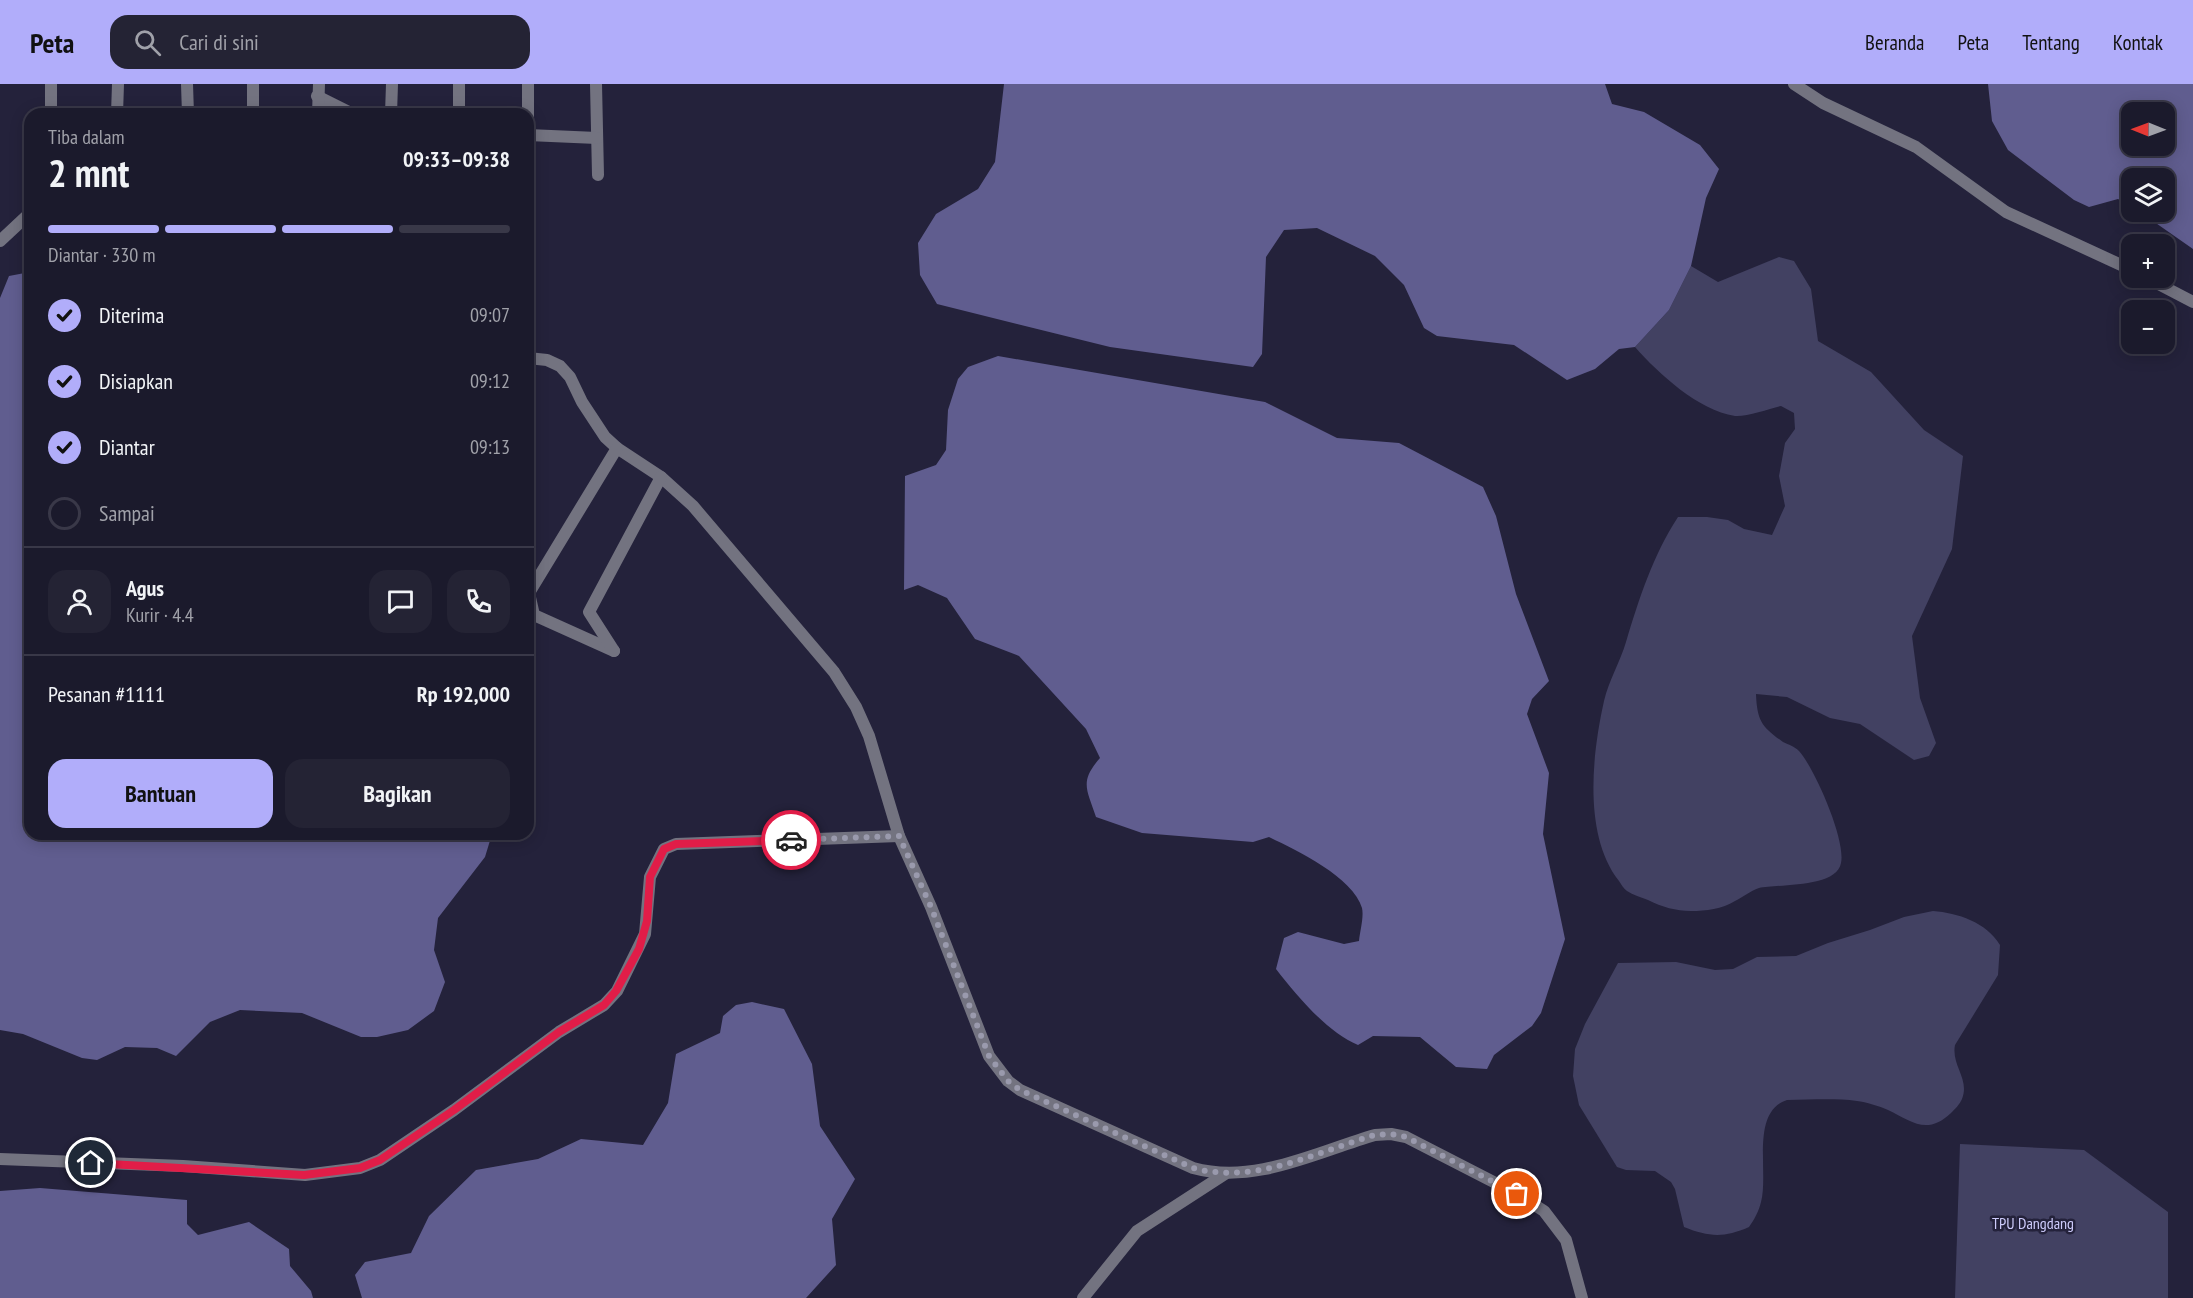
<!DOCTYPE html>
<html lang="id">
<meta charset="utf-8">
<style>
:root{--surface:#1b1a2c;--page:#242334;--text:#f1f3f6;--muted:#a0a1a9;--line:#393848;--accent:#b1adfa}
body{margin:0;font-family:"PT Sans Narrow",sans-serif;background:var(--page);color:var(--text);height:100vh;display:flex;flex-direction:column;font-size:22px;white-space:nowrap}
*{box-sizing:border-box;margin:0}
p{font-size:20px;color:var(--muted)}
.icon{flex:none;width:33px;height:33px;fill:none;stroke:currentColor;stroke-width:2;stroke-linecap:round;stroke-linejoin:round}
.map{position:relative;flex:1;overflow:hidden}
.details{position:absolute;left:24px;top:24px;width:510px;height:732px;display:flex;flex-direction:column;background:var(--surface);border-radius:18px;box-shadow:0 3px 15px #0003,0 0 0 2px var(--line)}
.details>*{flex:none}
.needle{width:39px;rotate:271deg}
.buttons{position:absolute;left:2121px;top:18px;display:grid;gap:12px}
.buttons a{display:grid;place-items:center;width:54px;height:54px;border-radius:12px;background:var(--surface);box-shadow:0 3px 15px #0003,0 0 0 2px var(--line);font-size:30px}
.pin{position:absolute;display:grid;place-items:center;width:51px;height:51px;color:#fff;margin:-26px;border:3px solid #fff;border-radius:50%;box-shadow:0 2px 6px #0007}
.courier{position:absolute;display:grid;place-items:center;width:60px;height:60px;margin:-30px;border:4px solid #e11d48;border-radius:50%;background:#fff;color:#222;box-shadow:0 2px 8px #0007}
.headline em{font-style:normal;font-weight:700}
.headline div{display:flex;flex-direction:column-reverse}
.headline{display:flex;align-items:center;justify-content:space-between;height:102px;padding:0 24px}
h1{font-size:39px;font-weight:700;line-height:45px}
.bar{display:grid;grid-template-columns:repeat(4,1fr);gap:9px 6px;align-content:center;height:72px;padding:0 24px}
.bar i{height:8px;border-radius:4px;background:var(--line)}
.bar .selected{background:var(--accent)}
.bar p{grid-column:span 4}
.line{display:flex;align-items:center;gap:15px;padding:0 24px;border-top:2px solid var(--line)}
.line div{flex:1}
.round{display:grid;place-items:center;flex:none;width:63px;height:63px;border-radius:18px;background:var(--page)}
ol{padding:0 24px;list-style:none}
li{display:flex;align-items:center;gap:18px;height:66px}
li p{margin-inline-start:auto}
li .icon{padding:6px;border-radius:50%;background:var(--accent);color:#111;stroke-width:4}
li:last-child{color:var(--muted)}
li i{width:33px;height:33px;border:3px solid var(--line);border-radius:50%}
.primary-button{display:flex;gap:12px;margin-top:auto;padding:12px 24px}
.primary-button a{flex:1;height:69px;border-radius:18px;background:var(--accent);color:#111;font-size:24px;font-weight:700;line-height:69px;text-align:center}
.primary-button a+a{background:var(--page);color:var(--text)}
header{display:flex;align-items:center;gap:36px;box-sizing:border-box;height:84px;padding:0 30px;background:var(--accent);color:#111}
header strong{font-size:28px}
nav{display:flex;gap:33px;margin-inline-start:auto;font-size:21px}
.search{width:420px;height:54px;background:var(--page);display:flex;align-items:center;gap:15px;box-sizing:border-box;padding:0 21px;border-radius:18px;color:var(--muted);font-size:22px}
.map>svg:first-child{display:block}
.green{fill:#424162}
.water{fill:#605d8f;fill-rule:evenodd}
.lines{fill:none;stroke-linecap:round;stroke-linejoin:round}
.minor{stroke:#737380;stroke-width:12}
.done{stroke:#9a9aad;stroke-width:6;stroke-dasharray:0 10.8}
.route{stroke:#e11d48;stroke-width:8}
.labels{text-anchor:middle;stroke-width:5;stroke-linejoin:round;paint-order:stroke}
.park-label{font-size:16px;fill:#ceccfc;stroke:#24223b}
</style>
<header>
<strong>Peta</strong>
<div class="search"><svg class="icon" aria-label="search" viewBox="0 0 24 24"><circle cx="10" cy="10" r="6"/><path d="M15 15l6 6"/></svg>Cari di sini</div>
<nav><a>Beranda</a><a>Peta</a><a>Tentang</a><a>Kontak</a></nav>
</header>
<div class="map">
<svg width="2193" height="1214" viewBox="0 0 2193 1214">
<rect width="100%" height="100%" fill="#24223b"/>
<g class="green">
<path d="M1779,173L1794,177L1811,205L1818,257L1871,288L1924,346L1963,372L1952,465L1912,552L1920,614L1936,659L1929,672L1914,676L1860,640L1830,634L1787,613L1756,610C1757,637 1762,643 1783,658C1789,661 1794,662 1799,667C1815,685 1846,756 1841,779C1837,804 1777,800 1759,804C1750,807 1743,813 1735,817C1722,825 1706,827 1691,827C1676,827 1662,823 1648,816C1641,813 1633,811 1627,807C1624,805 1621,800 1619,797C1583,751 1592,671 1604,617C1609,596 1620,578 1626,558C1639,515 1653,471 1678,433H1707L1728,436L1744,445L1772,451L1785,422L1779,392L1785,359L1795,345L1794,329L1781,322C1769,325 1746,333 1735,332C1698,326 1659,290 1635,263L1669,226L1691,182L1718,198Z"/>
<path d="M1933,827C1958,829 1986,838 2000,861L1998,891L1955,961C1951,981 1970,995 1962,1015C1960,1020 1955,1025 1951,1029C1927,1052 1911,1037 1888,1026C1879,1022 1866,1018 1857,1017C1834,1014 1809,1016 1787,1016C1750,1028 1769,1088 1761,1118C1759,1127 1754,1136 1749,1143C1724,1154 1709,1153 1684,1143L1675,1105L1671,1098L1655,1087L1626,1086L1617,1083L1579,1021L1573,992L1575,965L1585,940L1618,879L1676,878L1715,886L1733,885L1757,873L1796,872L1828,859L1870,846L1904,833Z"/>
<polygon points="1960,1060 2084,1066 2168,1128 2168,1214 1955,1214"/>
</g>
<g class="water">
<polygon points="1004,0 1605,0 1612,20 1644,28 1700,61 1719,85 1706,114 1691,182 1669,226 1635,263 1619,265 1595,285 1567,296 1514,261 1437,252 1424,244 1404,201 1375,172 1317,144 1284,146 1266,173 1262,270 1253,283 1110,263 937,220 920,191 918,159 936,130 978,105 995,78"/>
<path d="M1988,0H2193V165L2140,128H2164V94H2132L2131,122L2118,115L2089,123L2074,116L2008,66L1992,37ZM2132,28H2164V62H2132Z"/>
<polygon points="30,188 30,750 492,750 485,773 438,834 434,866 445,898 434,927 408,946 377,953 361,953 302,929 240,926 210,938 176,972 157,964 125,963 97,976 82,974 23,950 0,946 0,214 9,192"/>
<path d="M998,272L1265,318L1337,354L1399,359L1483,403L1496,432L1516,510L1549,597L1532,615L1527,630L1549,689L1543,750L1565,855L1541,929L1532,942L1494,971L1487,985L1456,983L1420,953L1373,952L1358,961C1327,948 1297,912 1276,885L1284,854L1298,848L1344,860L1359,857C1360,847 1364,833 1362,824C1353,793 1296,766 1269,753L1253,758L1142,749L1096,733C1087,705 1079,698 1100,674L1086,645L1019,572L975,555L947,514L918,501L904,506L905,392L936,381L946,366L948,326L958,295L968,283Z"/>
<polygon points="752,918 784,925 812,980 820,1042 855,1095 832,1135 836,1181 806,1214 362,1214 355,1191 365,1178 411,1169 429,1132 476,1086 538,1075 581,1055 643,1061 668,1019 676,970 720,949 723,932 736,921"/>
<polygon points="40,1104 187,1116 187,1140 198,1151 249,1138 289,1165 290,1182 311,1207 313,1214 0,1214 0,1107"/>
</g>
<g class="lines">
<g class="minor">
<polyline points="51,0 51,30"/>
<polyline points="187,0 188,30"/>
<polyline points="253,0 253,30"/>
<polyline points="596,0 598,91"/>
<polyline points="1794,0 1823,19 1916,63 2006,128 2132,186"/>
<polyline points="317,12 353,30"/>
<polyline points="117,30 118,0"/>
<polyline points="318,30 319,0"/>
<polyline points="391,30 392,0"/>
<polyline points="459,30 459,0"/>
<polyline points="528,51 597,54"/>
<polyline points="528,51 528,0"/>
<polyline points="0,157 30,129"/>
<polyline points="2147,194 2193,218"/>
<path d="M528,274L547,276L560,282L570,293L582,318L605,353L617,364L661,393L693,422L834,588L856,623L869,652L899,752L931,823L989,972L1008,997L1020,1006L1193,1084C1255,1101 1316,1068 1375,1051L1391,1050L1406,1053L1517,1110L1544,1127L1566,1156L1582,1214"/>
<polyline points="614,567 534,531 529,509 617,364"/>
<polyline points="614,567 589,528 661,393"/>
<polyline points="0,1075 183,1082 305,1091 360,1084 380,1076 454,1026 559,948 604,921 617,907 645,850 650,793 664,765 676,760 899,752"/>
<polyline points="1083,1214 1137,1147 1225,1090"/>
</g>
</g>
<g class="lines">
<path class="done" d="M791,756L899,752L931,823L989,972L1008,997L1020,1006L1193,1084C1255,1101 1316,1068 1375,1051L1391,1050L1406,1053L1517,1110"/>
<polyline class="route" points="91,1079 304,1091 360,1084 380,1076 454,1026 559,948 604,921 616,907 639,865 647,837 650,793 664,765 676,760 791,756"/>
</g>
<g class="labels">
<g class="park-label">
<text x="2033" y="1145">TPU Dangdang</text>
</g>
</g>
</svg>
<div class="buttons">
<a><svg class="needle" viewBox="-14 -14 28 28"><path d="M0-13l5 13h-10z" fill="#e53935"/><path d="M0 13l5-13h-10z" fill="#a0a1a9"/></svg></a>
<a><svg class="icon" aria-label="layers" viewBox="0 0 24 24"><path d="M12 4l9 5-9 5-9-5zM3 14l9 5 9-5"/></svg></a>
<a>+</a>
<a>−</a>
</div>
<div class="pin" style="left:1517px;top:1110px;background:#ea580c"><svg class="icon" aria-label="bag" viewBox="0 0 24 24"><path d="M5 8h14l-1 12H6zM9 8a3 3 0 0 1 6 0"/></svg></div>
<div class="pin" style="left:91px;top:1079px;background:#1f2937"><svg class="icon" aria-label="home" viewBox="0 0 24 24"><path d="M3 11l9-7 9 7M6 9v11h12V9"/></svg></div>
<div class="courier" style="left:791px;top:756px"><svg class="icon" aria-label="car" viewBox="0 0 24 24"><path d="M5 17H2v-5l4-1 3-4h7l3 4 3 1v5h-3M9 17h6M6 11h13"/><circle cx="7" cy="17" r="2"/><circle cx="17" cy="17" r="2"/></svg></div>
<section class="details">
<div class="headline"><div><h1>2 mnt</h1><p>Tiba dalam</p></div><em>09:33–09:38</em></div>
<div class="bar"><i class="selected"></i><i class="selected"></i><i class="selected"></i><i></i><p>Diantar · 330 m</p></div>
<ol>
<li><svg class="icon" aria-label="check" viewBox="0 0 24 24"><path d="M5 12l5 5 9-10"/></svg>Diterima<p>09:07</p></li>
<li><svg class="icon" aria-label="check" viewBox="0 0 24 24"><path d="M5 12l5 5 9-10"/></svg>Disiapkan<p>09:12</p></li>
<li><svg class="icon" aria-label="check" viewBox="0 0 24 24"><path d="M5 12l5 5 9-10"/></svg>Diantar<p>09:13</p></li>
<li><i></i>Sampai</li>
</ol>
<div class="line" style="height:108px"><a class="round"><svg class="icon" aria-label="person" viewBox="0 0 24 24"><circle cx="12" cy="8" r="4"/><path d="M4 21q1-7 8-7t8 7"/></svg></a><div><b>Agus</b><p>Kurir · 4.4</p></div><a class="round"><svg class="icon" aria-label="chat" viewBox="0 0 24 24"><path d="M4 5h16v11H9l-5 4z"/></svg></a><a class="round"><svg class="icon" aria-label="phone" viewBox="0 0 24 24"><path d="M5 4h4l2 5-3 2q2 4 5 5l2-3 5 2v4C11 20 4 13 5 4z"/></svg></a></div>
<div class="line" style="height:78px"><div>Pesanan #1111</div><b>Rp 192,000</b></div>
<div class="primary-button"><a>Bantuan</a><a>Bagikan</a></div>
</section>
</div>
